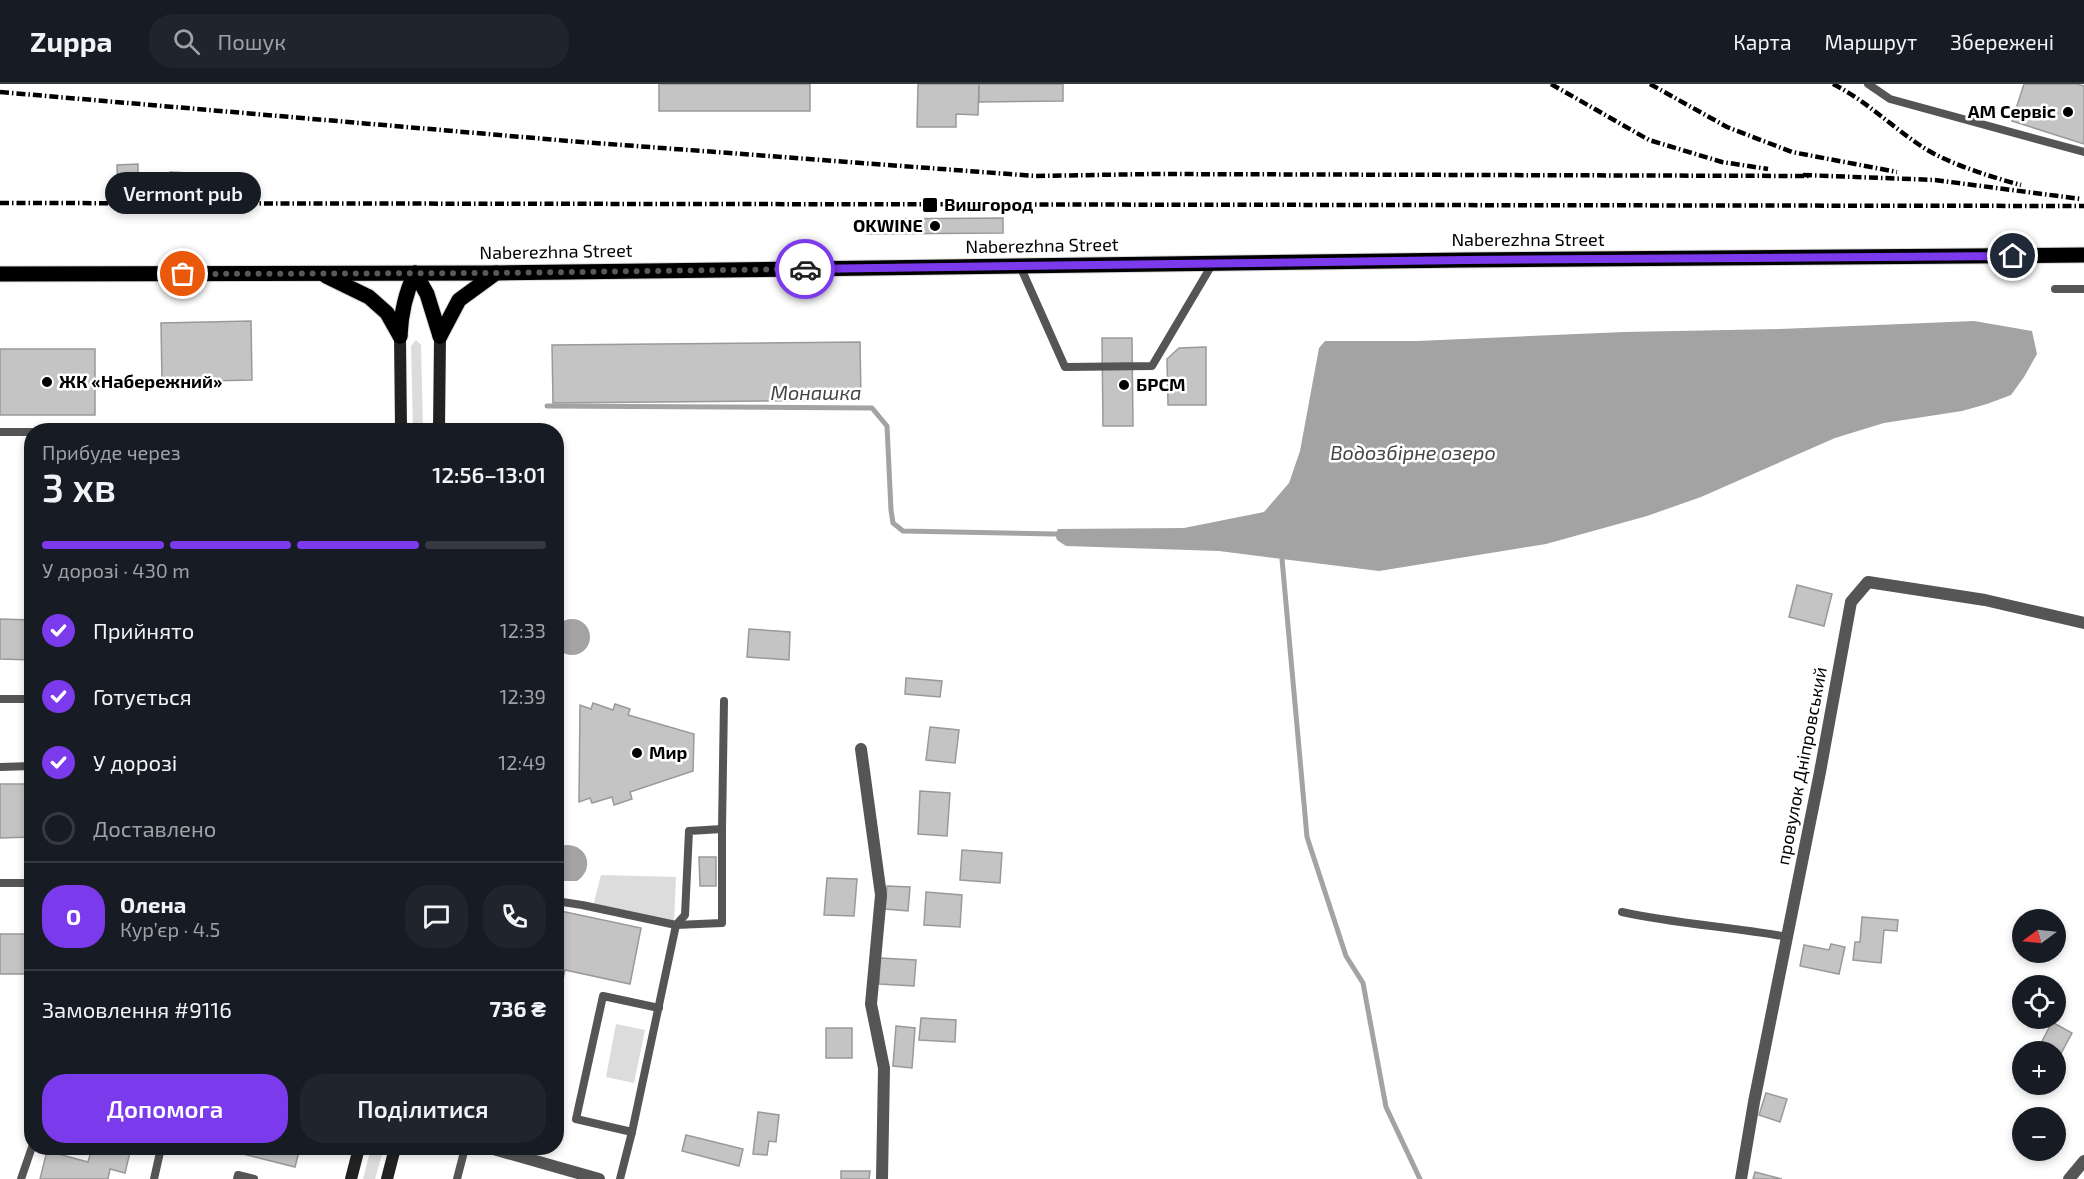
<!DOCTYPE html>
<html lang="uk">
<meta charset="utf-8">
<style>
:root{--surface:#171b24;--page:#20242c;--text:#f1f3f6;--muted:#9ea1a6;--line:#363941;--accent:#7c3aed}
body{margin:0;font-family:"Exo 2",sans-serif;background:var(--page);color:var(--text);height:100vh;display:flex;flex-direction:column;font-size:22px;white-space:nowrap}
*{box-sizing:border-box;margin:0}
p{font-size:20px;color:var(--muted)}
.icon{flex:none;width:33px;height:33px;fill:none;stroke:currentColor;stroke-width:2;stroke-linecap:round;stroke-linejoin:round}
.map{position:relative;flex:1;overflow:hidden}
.sheet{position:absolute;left:24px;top:339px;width:540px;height:732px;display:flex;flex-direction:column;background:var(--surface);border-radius:24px;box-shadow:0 3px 9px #0003}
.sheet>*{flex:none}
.needle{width:39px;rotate:255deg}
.tools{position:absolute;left:2012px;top:825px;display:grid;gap:12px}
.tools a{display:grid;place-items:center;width:54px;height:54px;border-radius:50%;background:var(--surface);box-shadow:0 3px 9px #0003;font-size:30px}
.pin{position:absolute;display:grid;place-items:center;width:51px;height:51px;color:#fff;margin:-26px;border:3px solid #fff;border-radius:50%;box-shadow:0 2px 6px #0007}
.courier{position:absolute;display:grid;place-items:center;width:60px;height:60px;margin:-30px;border:4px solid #7c3aed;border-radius:50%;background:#fff;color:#222;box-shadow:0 2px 8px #0007}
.bubble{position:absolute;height:42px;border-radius:21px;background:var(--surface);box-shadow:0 3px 9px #0003;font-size:20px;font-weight:600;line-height:42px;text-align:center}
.headline em{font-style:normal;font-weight:600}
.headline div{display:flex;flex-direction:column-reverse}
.headline{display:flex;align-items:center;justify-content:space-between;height:102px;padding:0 18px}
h1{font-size:39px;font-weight:600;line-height:45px}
.bar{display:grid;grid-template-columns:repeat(4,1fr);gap:9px 6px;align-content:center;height:72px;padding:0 18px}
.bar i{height:8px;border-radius:4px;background:var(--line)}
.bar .active{background:var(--accent)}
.bar p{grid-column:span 4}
.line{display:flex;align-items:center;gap:15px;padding:0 18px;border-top:2px solid var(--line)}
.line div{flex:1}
.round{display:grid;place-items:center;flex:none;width:63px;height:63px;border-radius:24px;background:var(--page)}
ol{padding:0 18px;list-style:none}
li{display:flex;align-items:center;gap:18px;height:66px}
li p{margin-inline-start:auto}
li .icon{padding:6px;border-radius:50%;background:var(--accent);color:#fff;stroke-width:4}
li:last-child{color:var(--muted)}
li i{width:33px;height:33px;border:3px solid var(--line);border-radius:50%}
.button{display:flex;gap:12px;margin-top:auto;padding:12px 18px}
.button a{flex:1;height:69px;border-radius:24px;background:var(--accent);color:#fff;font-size:24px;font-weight:600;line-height:69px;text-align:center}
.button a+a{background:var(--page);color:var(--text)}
header{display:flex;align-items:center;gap:36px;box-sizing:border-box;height:84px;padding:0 30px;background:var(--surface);border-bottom:2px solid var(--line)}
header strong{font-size:28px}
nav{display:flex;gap:33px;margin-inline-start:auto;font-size:21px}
.search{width:420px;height:54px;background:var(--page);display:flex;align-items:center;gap:15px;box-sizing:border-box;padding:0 21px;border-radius:24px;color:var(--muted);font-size:22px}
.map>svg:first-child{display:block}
.green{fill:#dcdcdc}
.water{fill:#a3a3a3}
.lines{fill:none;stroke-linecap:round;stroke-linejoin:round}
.stream{stroke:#a3a3a3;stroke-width:5}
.building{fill:#c4c4c4;stroke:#999;stroke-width:1.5}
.primary-casing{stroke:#dbdbdb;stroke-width:17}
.lane{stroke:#555;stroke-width:8}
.street{stroke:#555;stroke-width:12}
.secondary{stroke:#222;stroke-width:12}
.primary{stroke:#000;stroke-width:15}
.rail{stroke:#000;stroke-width:4.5;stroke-dasharray:9 3 1.5 3;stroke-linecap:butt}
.done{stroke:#595959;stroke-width:6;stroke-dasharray:0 10.8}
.route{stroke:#7c3aed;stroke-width:8}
.poi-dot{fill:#000;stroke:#fff;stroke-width:2}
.labels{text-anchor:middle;stroke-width:5;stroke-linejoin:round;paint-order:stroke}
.poi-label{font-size:18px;font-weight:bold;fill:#000;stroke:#fff;text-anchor:start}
.street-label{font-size:18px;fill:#000;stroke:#fff}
.water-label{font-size:20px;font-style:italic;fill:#444;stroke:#fff}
</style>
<header>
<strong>Zuppa</strong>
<div class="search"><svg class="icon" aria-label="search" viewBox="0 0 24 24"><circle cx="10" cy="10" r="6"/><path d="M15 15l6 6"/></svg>Пошук</div>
<nav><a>Карта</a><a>Маршрут</a><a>Збережені</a></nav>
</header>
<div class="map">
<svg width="2084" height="1095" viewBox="0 0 2084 1095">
<rect width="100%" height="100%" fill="#fff"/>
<g class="green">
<polygon points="416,256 421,261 423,346 413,346 411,262"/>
<polygon points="601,791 676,793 674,840 592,826"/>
<polygon points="616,940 645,946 634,999 606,993"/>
<polygon points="371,1064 384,1064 375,1095 363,1095"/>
</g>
<g class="water">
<polygon points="1974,237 2032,247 2037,270 2024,293 2011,311 1987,320 1962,327 1884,339 1835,354 1701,413 1647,432 1546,460 1379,487 1219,467 1066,462 1057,456 1055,450 1058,445 1184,444 1264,428 1289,399 1300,367 1319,264 1325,257 1417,257 1624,248 1780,245"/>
<circle cx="572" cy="553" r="18"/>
<path d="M565,761C588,760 595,785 577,797H564L557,793V766Z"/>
</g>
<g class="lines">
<g class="stream">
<polyline points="547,322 872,324 887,342 891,426 893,439 903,447 1055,450"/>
<polyline points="1282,475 1307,753 1346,872 1363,899 1386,1023 1420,1095"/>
</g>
</g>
<g class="building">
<rect x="659" y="0" width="151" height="27"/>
<polygon points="918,0 979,0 978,31 956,30 956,43 917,43"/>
<polygon points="979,0 1063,0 1063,17 979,18"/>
<polygon points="2024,0 2077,0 2084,2 2084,60 2012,37"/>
<polygon points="138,80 138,114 118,115 117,81"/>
<polygon points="170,88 207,90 206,113 169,112"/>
<polygon points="1003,134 1003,149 867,150 867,135"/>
<polygon points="251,237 252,296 162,298 161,239"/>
<polygon points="1102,254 1132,254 1133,342 1103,342"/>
<polygon points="860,258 861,316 553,319 552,261"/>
<polygon points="1206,263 1206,321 1168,321 1167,275 1179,264"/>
<rect x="0" y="265" width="95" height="66"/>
<polygon points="1797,501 1832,510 1824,542 1789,533"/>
<polygon points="0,535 32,536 32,576 0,575"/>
<polygon points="749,545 790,548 789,576 747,573"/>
<polygon points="906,594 942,597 940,613 905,610"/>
<polygon points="593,619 613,626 615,620 630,625 628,631 694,650 693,687 630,708 632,715 614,721 612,713 592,719 590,714 579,718 580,621 591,625"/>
<polygon points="930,643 959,646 955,679 926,676"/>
<polygon points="0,700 32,700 32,753 0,754"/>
<polygon points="920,707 950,709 947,752 918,750"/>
<polygon points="962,766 1002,769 1000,799 960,796"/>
<polygon points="699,773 716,773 716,802 700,802"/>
<polygon points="827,794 857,795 854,832 824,831"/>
<polygon points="887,802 910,803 908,827 885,825"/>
<polygon points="926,808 962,811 960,843 924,841"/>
<polygon points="556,826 641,844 630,900 565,886 556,926"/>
<polygon points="1862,833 1898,836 1897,847 1884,846 1881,879 1853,876 1855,858 1860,858"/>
<rect x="0" y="850" width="32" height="40"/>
<polygon points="1831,860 1845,863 1839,890 1800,882 1804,861 1829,866"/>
<polygon points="880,874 916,876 914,902 879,900"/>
<polygon points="921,934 956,936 955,958 919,956"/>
<polygon points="2052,938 2072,949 2058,975 2055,974 2055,968 2043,968 2038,965"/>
<polygon points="896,942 915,944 912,984 893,982"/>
<rect x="826" y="944" width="26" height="30"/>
<polygon points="1766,1009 1787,1015 1780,1038 1759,1031"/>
<polygon points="758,1028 779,1031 776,1058 769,1057 767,1071 753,1070"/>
<polygon points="686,1051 743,1065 739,1082 682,1067"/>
<polygon points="92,1064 131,1064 125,1089 110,1085 108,1095 40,1095 47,1067 88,1078"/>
<polygon points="219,1064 300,1064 295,1083"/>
<polygon points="841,1087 870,1087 869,1095 841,1095"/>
<polygon points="1755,1088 1782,1095 1753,1095"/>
</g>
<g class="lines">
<g class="primary-casing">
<g id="primary">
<polyline points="415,189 427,210 440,252"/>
<polyline points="0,190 496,189 1465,176 2084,171"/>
<polyline points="326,192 369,213 387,229 400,252"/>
<path d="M400,252C401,229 405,210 415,189"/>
<polyline points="440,252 459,216 496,189"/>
</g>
</g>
<g class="lane">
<polyline points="1868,0 1890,15 2084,68"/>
<polyline points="1020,182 1065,283 1152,282 1213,179"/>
<polyline points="2055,205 2084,205"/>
<polyline points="0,348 32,348"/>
<polyline points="0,615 32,615"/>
<polyline points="0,683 32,682"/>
<polyline points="0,799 32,799"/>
<polyline points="556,817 582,821 676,841 632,1048 620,1095"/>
<path d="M1622,828C1677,840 1733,843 1788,853"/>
<polyline points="676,841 685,831 689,747 722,745 724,617"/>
<polyline points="676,841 722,839 722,745"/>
<polyline points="632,1048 576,1035 603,912 659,924"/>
<polyline points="21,1095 32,1063"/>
<polyline points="154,1095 161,1064"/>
<polyline points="237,1095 238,1091 254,1095"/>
<polyline points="457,1095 465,1064"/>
</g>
<g class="street">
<polyline points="861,665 881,811 871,920 884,984 882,1095"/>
<polyline points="490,1064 599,1095"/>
<polyline points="1741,1095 1754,1018 1820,688 1851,518 1868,498 1985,516 2084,539"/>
<polyline points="2069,1095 2084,1077"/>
</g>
<g class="secondary">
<polyline points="400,252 401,346"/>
<polyline points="439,346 440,252"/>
<polyline points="351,1095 359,1064"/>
<polyline points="387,1095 395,1064"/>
</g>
<use href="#primary" class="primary"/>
<g class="rail">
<polyline points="1551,0 1649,56 1722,78 1768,85"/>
<polyline points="1650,0 1727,43 1792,68 1897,88"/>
<path d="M1833,0C1865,16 1891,42 1921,62C1946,79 1991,93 2021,101"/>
<polyline points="0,8 569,57 1035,92 1154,90 1811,92"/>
<polyline points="1803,91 1935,96 2081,115"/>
<polyline points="0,119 2084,122"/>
</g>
</g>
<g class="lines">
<polyline class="done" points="183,190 496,189 805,185"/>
<polyline class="route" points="805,185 1465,176 2013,172"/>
</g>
<g class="poi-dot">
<circle cx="2068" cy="28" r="6"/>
<rect x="922" y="113" width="16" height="16" rx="3"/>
<circle cx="935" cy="142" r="6"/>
<circle cx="47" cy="298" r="6"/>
<circle cx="1124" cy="301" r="6"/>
<circle cx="637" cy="669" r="6"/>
</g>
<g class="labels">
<g class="poi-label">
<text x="2056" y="34" text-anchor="end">АМ Сервіс</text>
<text x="944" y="127">Вишгород</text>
<text x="923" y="148" text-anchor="end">OKWINE</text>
<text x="59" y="304">ЖК «Набережний»</text>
<text x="1136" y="307">БРСМ</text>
<text x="649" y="675">Мир</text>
</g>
<g class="street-label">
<text x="1528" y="162">Naberezhna Street</text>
<text transform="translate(1042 162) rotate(-1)" y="6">Naberezhna Street</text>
<text transform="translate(556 168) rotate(-1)" y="6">Naberezhna Street</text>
<text transform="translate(1802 682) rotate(-79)" y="6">провулок Дніпровський</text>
</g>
<g class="water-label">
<text x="816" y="316">Монашка</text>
<text x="1413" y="376">Водозбірне озеро</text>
</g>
</g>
</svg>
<div class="tools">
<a><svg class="needle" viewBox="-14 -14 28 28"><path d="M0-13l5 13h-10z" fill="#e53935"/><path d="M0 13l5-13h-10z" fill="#9ea1a6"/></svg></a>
<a><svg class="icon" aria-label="locate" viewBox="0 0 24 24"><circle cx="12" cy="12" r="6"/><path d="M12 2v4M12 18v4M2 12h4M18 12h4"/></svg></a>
<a>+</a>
<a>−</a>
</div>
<div class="pin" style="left:183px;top:190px;background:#ea580c"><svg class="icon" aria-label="bag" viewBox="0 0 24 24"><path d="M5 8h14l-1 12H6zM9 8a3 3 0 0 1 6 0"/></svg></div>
<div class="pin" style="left:2013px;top:172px;background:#1f2937"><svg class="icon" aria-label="home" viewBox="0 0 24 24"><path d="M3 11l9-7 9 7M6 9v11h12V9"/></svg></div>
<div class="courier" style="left:805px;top:185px"><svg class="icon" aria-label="car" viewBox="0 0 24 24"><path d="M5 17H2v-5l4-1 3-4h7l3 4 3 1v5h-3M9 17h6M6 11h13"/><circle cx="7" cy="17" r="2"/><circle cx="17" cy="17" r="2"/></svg></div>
<div class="bubble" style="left:105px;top:88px;width:156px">Vermont pub</div>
<section class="sheet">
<div class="headline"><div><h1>3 хв</h1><p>Прибуде через</p></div><em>12:56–13:01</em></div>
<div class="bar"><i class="active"></i><i class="active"></i><i class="active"></i><i></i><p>У дорозі · 430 m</p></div>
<ol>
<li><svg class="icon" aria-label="check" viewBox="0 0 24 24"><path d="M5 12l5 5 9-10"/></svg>Прийнято<p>12:33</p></li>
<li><svg class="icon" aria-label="check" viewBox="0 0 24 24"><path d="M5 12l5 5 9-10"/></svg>Готується<p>12:39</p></li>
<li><svg class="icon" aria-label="check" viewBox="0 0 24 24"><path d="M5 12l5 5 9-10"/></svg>У дорозі<p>12:49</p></li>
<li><i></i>Доставлено</li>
</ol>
<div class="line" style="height:108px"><b class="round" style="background:var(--accent);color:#fff">О</b><div><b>Олена</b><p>Кур’єр · 4.5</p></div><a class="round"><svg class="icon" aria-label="chat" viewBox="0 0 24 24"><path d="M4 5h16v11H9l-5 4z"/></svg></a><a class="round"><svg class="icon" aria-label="phone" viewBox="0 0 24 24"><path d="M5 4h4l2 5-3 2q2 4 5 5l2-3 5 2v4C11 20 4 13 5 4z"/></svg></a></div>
<div class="line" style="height:78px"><div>Замовлення #9116</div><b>736 ₴</b></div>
<div class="button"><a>Допомога</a><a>Поділитися</a></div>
</section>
</div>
